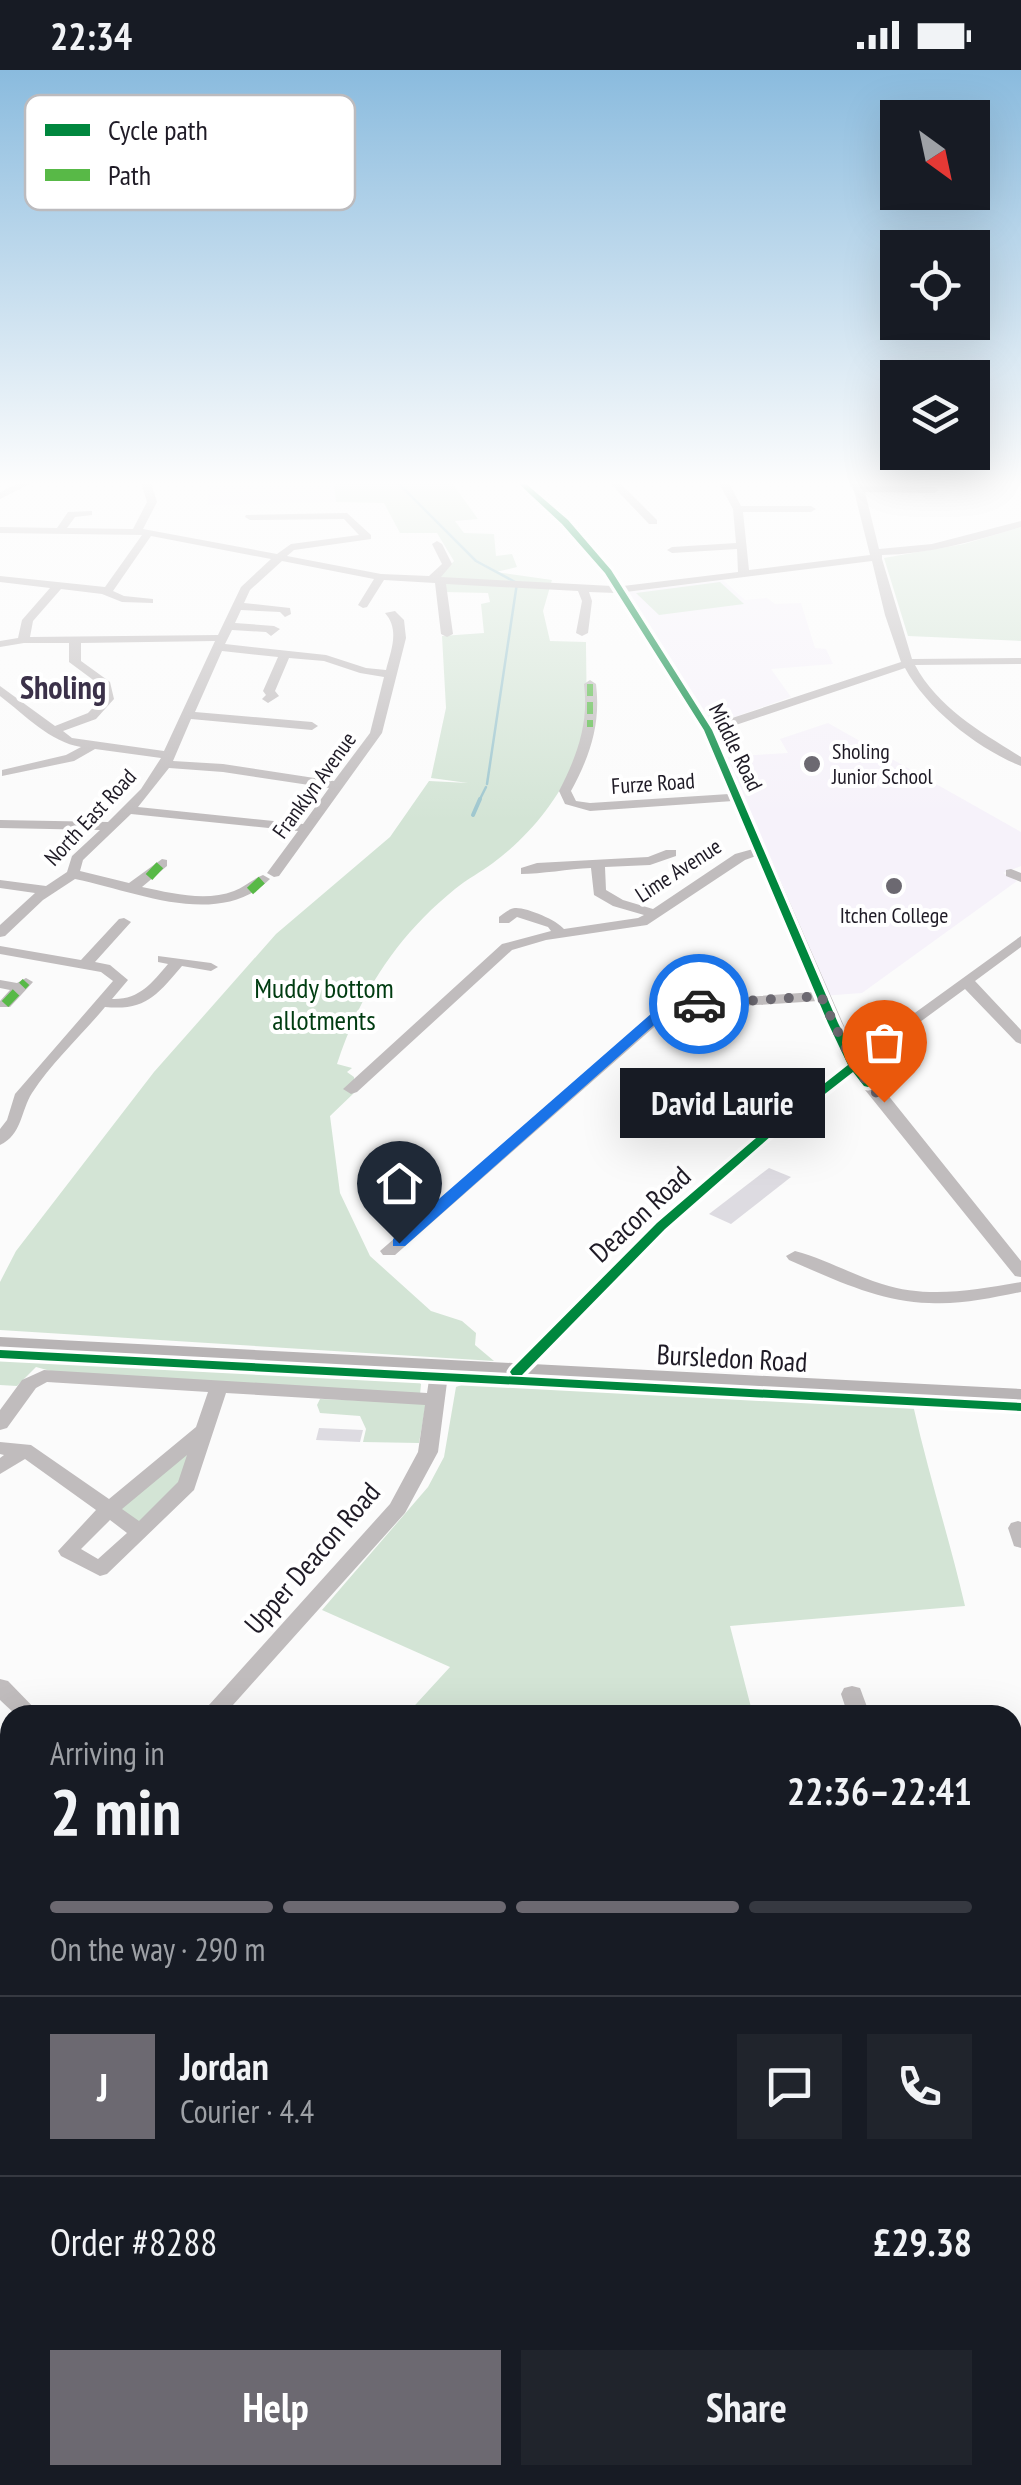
<!DOCTYPE html>
<meta charset="utf-8">
<style>
:root{--surface:#171b24;--page:#20242c;--text:#f1f3f6;--muted:#9ea1a6;--line:#363941;--accent:#6c6971}
body{margin:0;font-family:"PT Sans Narrow",sans-serif;background:var(--page);color:var(--text);height:100vh;display:flex;flex-direction:column;font-size:38px;white-space:nowrap}
*{box-sizing:border-box;margin:0}
p{font-size:32px;color:var(--muted)}
.icon{flex:none;width:55px;height:55px;fill:none;stroke:currentColor;stroke-width:2;stroke-linecap:round;stroke-linejoin:round}
.map{position:relative;flex:1;overflow:hidden}
.drawer{position:absolute;left:0px;top:1635px;width:1022px;height:780px;display:flex;flex-direction:column;background:var(--surface);border-radius:30px 30px 0 0;box-shadow:0 10px 40px #0002}
.drawer>*{flex:none}
.needle{width:65px;rotate:147deg}
.fabs{position:absolute;left:880px;top:30px;display:grid;gap:20px}
.fabs a{display:grid;place-items:center;width:110px;height:110px;border-radius:0px;background:var(--surface);box-shadow:0 10px 40px #0002;font-size:50px}
.pin{position:absolute;display:grid;place-items:center;width:85px;height:85px;color:#fff;margin:-102px -42px;border-radius:50% 50% 50% 0;rotate:-45deg;box-shadow:0 0 10px #0007}
.pin .icon{rotate:45deg}
.courier{position:absolute;display:grid;place-items:center;width:100px;height:100px;margin:-50px;border:8px solid #1a73e8;border-radius:50%;background:#fff;color:#222;box-shadow:0 2px 12px #0007}
.bubble{position:absolute;height:70px;border-radius:0px;background:var(--surface);box-shadow:0 10px 40px #0002;font-size:32px;font-weight:800;line-height:70px;text-align:center}
.headline em{font-style:normal;font-weight:800}
.headline div{display:flex;flex-direction:column-reverse}
.headline{display:flex;align-items:center;justify-content:space-between;height:170px;padding:0 50px}
h1{font-size:65px;font-weight:800;line-height:75px}
.bar{display:grid;grid-template-columns:repeat(4,1fr);gap:15px 10px;align-content:center;height:120px;padding:0 50px}
.bar i{height:12px;border-radius:8px;background:var(--line)}
.bar .on{background:var(--accent)}
.bar p{grid-column:span 4}
.line{display:flex;align-items:center;gap:25px;padding:0 50px;border-top:2px solid var(--line)}
.line div{flex:1}
.round{display:grid;place-items:center;flex:none;width:105px;height:105px;border-radius:0px;background:var(--page)}
.action{display:flex;gap:20px;margin-top:auto;padding:20px 50px}
.action a{flex:1;height:115px;border-radius:0px;background:var(--accent);color:#fff;font-size:40px;font-weight:800;line-height:115px;text-align:center}
.action a+a{background:var(--page);color:var(--text)}
.status{display:flex;justify-content:space-between;align-items:center;height:70px;padding:0 50px;background:var(--surface);direction:ltr}
.status svg{height:28px;fill:currentColor}
.map>svg:first-child{display:block}
.built{fill:#f6f2fa}
.green{fill:#d3e4d5}
.lines{fill:none;stroke-linecap:round;stroke-linejoin:round}
.stream-far1{stroke:#9dc6ce;stroke-width:2.5}
.stream{stroke:#9dc6ce;stroke-width:4}
.building{fill:#dddbe1}
.minor{fill:#c0bcbd;fill-rule:evenodd}
.major{fill:#b8b4b5;fill-rule:evenodd}
.quiet-far1{stroke:#58b947;stroke-width:6;stroke-dasharray:12 6;stroke-linecap:butt}
.quiet{stroke:#58b947;stroke-width:9;stroke-dasharray:16 9;stroke-linecap:butt}
.cycleway-casing{stroke:#fff;stroke-width:7}
.cycleway{fill:#00873e;fill-rule:evenodd}
.route{fill:#1a73e8}
.done{stroke:#6c6971;stroke-width:10;stroke-dasharray:0 18}
.poi-dot{fill:#6c6971;stroke:#fff;stroke-width:4}
.labels{text-anchor:middle;stroke-width:8;stroke-linejoin:round;paint-order:stroke}
.far-street-label{font-size:22px;fill:#1f1b26;stroke:#fff}
.far-poi-label{font-size:22px;fill:#1f1b26;stroke:#fff;text-anchor:start}
.park-label{font-size:28px;fill:#003c11;stroke:#fff}
.street-label{font-size:28px;fill:#1f1b26;stroke:#fff}
.far-district-label{font-size:32px;font-weight:bold;fill:#3b3149;stroke:#fff}
.key{fill:#fff;stroke:#bcbbbe;stroke-width:2.5}
.key-label{font-size:28px;fill:#1f1b26}
</style>
<div class="status"><b>22:34</b><svg viewBox="0 0 49 12"><path d="M0 12V9h3v3zM5 12V6h3v6zM10 12V3h3v9zM15 12V0h3v12zM26 1h20v11H26zM47 4h2v5h-2z"/></svg></div>
<div class="map">
<svg width="1021" height="2415" viewBox="0 0 1021 2415">
<rect width="100%" height="100%" fill="#fbfbfb"/>
<g class="built">
<polygon points="211,413 334,413 336,432 207,435"/>
<polygon points="723,510 745,530 767,528 775,534 801,533 815,578 826,579 833,594 771,599 791,627 718,653 711,651 628,522"/>
<polygon points="828,653 1021,762 1021,796 1003,803 1017,811 862,923 821,926 723,687 788,683 780,669"/>
</g>
<g class="green">
<path d="M334,413H452L478,449L455,451L464,463L494,464L496,486L512,484L517,497L496,502L552,510L543,541L550,571L586,572C586,611 590,656 574,693C557,732 527,768 493,793C481,802 467,809 455,819C397,866 360,923 337,994L352,998L347,1002L354,1007L355,1022L330,1046L340,1123L370,1186L431,1241L462,1251L476,1263L475,1275L494,1291L0,1260V1212L16,1181L154,1002L276,864L390,767L429,711L468,713L431,708L446,638L442,566L484,563L481,534L490,532L488,523L445,522L439,508L454,491L437,463H400L384,433L336,432Z"/>
<polygon points="1021,457 1021,571 908,566 884,488 964,474"/>
<polygon points="720,512 744,534 659,545 636,523"/>
<polygon points="0,1286 417,1310 421,1314 420,1325 58,1303 36,1297 17,1316 0,1315"/>
<path d="M467,1313L913,1335C928,1403 949,1467 965,1536L730,1556L753,1645H406L450,1597L322,1540L428,1417L444,1387L456,1317Z"/>
<polygon points="320,1329 426,1333 419,1373 363,1372 366,1359 360,1346 320,1343 317,1335"/>
<polygon points="182,1385 188,1385 182,1410 140,1455 116,1440"/>
<polygon points="313,2405 520,2405 523,2415 307,2415"/>
</g>
<g class="lines">
<g class="stream-far1">
<polyline points="398,413 476,491 517,513 487,714"/>
<polyline points="479,731 486,717"/>
</g>
<polyline class="stream" points="473,745 480,729"/>
</g>
<g class="building">
<polygon points="769,1098 791,1107 731,1154 709,1144"/>
<polygon points="319,1358 363,1360 360,1372 316,1370"/>
</g>
<g class="lines">
<g class="minor">
<polygon points="19,413 32,413 0,429 0,422"/>
<path d="M141,413H151L157,432L143,459L277,484L291,474L359,465L344,449L250,450L245,447L246,445L347,443L371,465V469L294,480L287,486L381,504L429,506L442,494L432,474L437,471L442,474L452,494L441,507L612,516L561,454L516,413H527L569,450L623,516L738,502L737,479L672,483L667,480L672,477L736,473L733,439L719,413H729L741,436H811L816,439L811,442H743L749,500L870,485L852,413H862L863,416L934,417L939,420L934,423L865,422L879,479L932,474L1021,451V457C975,471 930,484 882,485V489L912,589L1021,588V594L915,595C938,638 981,662 1021,687V696C978,679 927,639 905,598L715,662L855,981L865,979L1021,866V877L975,911L1021,960V974L1016,972L965,919L875,985L859,989L1021,1191V1207L1015,1206L853,1005L773,1067L667,1160L524,1306H510L508,1302L510,1298L655,1152L761,1061L846,995L818,931L680,940L669,944L395,1185H383L380,1181L659,938L678,932L814,922L756,786L745,790L647,855L546,870L512,880L357,1022L351,1024L343,1019L502,874L551,861L548,857L517,847L509,853H499V847C503,844 510,838 515,838C526,837 557,850 564,859L638,848L644,845L613,836L594,825L591,798C569,799 541,804 521,804V798L537,793L648,787L666,780H676V786L650,795L605,797L606,820L623,830L653,839L735,784L753,779L733,731L590,741L565,734L559,721C577,686 589,654 584,614L590,610L596,614C601,654 590,686 571,721L576,731L590,733L729,724L702,660L616,523L589,522L592,531L588,563L582,566L576,563L582,531L578,521L446,514L453,564L447,567L441,564L435,513L384,510L367,537L363,538L358,535L374,509L282,491L250,520L244,533L290,538L291,544L285,547L280,542L241,540L235,553L274,556L280,559L271,566L266,562L232,560L225,574L326,585L366,598L386,600C391,580 400,560 385,543L395,541L404,550L406,568L382,663L279,806L274,807L267,803L298,761L131,744L83,790L80,801L129,813L162,789L167,790V796L142,817C171,823 205,832 234,821C244,817 253,809 263,805L270,809C218,860 136,821 75,809L43,830L5,866L0,867V855L35,823L0,818V810L46,816L67,802L72,786L100,760L0,758V750L108,752L141,719L161,688L95,679L74,691L2,706V700L66,685L81,677C50,672 25,645 0,626V616L55,656L88,643L102,628L100,615L69,592V573H24L0,577V571L18,568L22,550L50,518L0,512V506L105,517L142,465L0,463V457L57,458L68,442L92,441V445L75,447L67,458L133,459L147,432ZM151,466L271,489L241,517L218,565L30,567L33,551L61,519L102,524L122,532L153,533V529L124,526L113,521ZM872,491L885,545L901,592L711,655L626,522ZM215,571L164,681L72,668L63,661L96,649L114,629L110,612L81,591V573ZM222,581L278,587L263,621L266,625L262,629L268,633L279,626L275,621L289,588L324,591L360,603L384,607L370,663L334,711L223,694L173,691L191,649L312,660L318,656L312,652L195,642ZM169,698L223,702L329,718L303,754L138,737Z"/>
<polygon points="610,413 620,413 657,450 657,454 649,454"/>
<polygon points="1011,799 1021,803 1021,812 1006,806 1006,800"/>
<path d="M124,848L131,852L95,892L110,895L128,910L112,929C139,930 152,913 168,894L158,892V886L211,893L218,897L211,901L182,896C157,925 146,941 105,937C82,965 52,992 32,1023C21,1040 22,1065 0,1075V1059L7,1050L15,1024L113,911L101,902L0,884V876L81,890L119,849Z"/>
<polygon points="26,908 33,912 10,937 0,937 0,931 10,920 0,918 0,910 17,913"/>
<path d="M795,1181C825,1189 853,1205 882,1214C928,1229 975,1220 1021,1212V1222C991,1228 960,1235 929,1233C880,1232 833,1209 789,1190L786,1186Z"/>
<path d="M440,1291L449,1297L438,1382L405,1443L224,1645H200L390,1434L418,1382L425,1335L226,1323L194,1420L107,1504L100,1506L61,1486L58,1481L96,1440L25,1389L0,1404V1388L4,1385L0,1384V1372L31,1375L109,1429L196,1357L208,1322L47,1312L36,1318L7,1358L0,1360V1340L22,1310L44,1300L427,1323L431,1297ZM187,1385L178,1412L139,1451L122,1439ZM110,1450L127,1463L98,1489L81,1479Z"/>
<polygon points="1018,1451 1021,1452 1021,1478 1014,1476 1008,1458 1011,1453"/>
<polygon points="0,1609 8,1611 41,1645 16,1645 0,1630"/>
<polygon points="852,1616 860,1618 870,1645 848,1645 841,1624 844,1618"/>
<polygon points="10,1854 10,1880 0,1884 0,1858"/>
<polygon points="0,1949 10,1953 10,1977 0,1973"/>
<polygon points="1021,1974 1021,1998 1012,2001 1012,1977"/>
<polygon points="1021,2096 1021,2123 1012,2126 1012,2099"/>
<polygon points="1012,2152 1021,2155 1021,2185 1012,2181"/>
<polygon points="0,2365 10,2369 10,2405 23,2405 20,2411 11,2415 0,2411"/>
<polygon points="278,2405 309,2405 304,2415 273,2415"/>
<polygon points="612,2405 643,2405 648,2415 617,2415"/>
<polygon points="749,2405 779,2405 777,2415 747,2415"/>
<polygon points="829,2405 878,2405 883,2415 834,2415"/>
<rect x="885" y="2405" width="30" height="10"/>
</g>
<g class="major">
<polygon points="0,1267 1021,1319 1021,1335 0,1281"/>
<polygon points="1021,2033 1021,2066 1012,2069 1012,2036"/>
<polygon points="461,2405 510,2405 506,2415 457,2415"/>
</g>
<polyline class="quiet-far1" points="590,614 590,657"/>
<g class="quiet">
<polyline points="149,807 162,793"/>
<polyline points="250,821 263,809"/>
<polyline points="5,934 26,912"/>
</g>
<g class="cycleway-casing">
<g id="cycleway">
<polygon points="518,413 525,413 568,450 611,500 712,660 838,953 859,995 874,1014 868,1017 864,1016 853,1002 771,1066 665,1159 522,1305 512,1305 510,1302 512,1299 657,1153 763,1062 848,995 828,953 704,660 605,503 562,454"/>
<polygon points="0,1280 1021,1333 1021,1341 0,1288"/>
</g>
</g>
<use href="#cycleway" class="cycleway"/>
</g>
<linearGradient id="sky" x2="0" y2="1"><stop stop-color="#8abbde"/><stop offset="0.55" stop-color="#fdfdfd"/><stop offset="1" stop-color="#fdfdfd" stop-opacity="0"/></linearGradient>
<rect width="1021" height="751" fill="url(#sky)"/>
<polygon class="route" points="699,930 704,931 704,937 681,939 662,948 405,1176 393,1176 393,1169 652,943 673,933"/>
<g class="lines">
<polyline class="done" points="699,934 821,926 854,996 884,1032"/>
</g>
<g class="poi-dot">
<circle cx="812" cy="694" r="10"/>
<circle cx="894" cy="816" r="10"/>
</g>
<g class="labels">
<g class="far-street-label">
<text transform="translate(736 677) rotate(64)" y="8">Middle Road</text>
<text transform="translate(653 713) rotate(-4)" y="8">Furze Road</text>
<text transform="translate(314 715) rotate(-54)" y="8">Franklyn Avenue</text>
<text transform="translate(90 747) rotate(-47)" y="8">North East Road</text>
<text transform="translate(678 800) rotate(-33)" y="8">Lime Avenue</text>
</g>
<g class="far-poi-label">
<text x="832" y="689">Sholing<tspan x="832" dy="25">Junior School</tspan></text>
<text x="894" y="853" text-anchor="middle">Itchen College</text>
</g>
<g class="park-label">
<text x="324" y="928">Muddy bottom<tspan x="324" dy="32">allotments</tspan></text>
</g>
<g class="street-label">
<text transform="translate(640 1144) rotate(-43)" y="10">Deacon Road</text>
<text transform="translate(732 1288) rotate(3)" y="10">Bursledon Road</text>
<text transform="translate(312 1488) rotate(-49)" y="10">Upper Deacon Road</text>
</g>
<g class="far-district-label">
<text x="63" y="629">Sholing</text>
</g>
</g>
<rect x="25" y="25" width="330" height="115" rx="15" class="key"/>
<rect x="45" y="54" width="45" height="12" fill="#00873e"/>
<rect x="45" y="99" width="45" height="12" fill="#58b947"/>
<g class="key-label">
<text x="108" y="70">Cycle path</text>
<text x="108" y="115">Path</text>
</g>
</svg>
<div class="fabs">
<a><svg class="needle" viewBox="-14 -14 28 28"><path d="M0-13l5 13h-10z" fill="#e53935"/><path d="M0 13l5-13h-10z" fill="#9ea1a6"/></svg></a>
<a><svg class="icon" aria-label="locate" viewBox="0 0 24 24"><circle cx="12" cy="12" r="6"/><path d="M12 2v4M12 18v4M2 12h4M18 12h4"/></svg></a>
<a><svg class="icon" aria-label="layers" viewBox="0 0 24 24"><path d="M12 4l9 5-9 5-9-5zM3 14l9 5 9-5"/></svg></a>
</div>
<div class="pin" style="left:884px;top:1032px;background:#ea580c"><svg class="icon" aria-label="bag" viewBox="0 0 24 24"><path d="M5 8h14l-1 12H6zM9 8a3 3 0 0 1 6 0"/></svg></div>
<div class="pin" style="left:399px;top:1173px;background:#1f2937"><svg class="icon" aria-label="home" viewBox="0 0 24 24"><path d="M3 11l9-7 9 7M6 9v11h12V9"/></svg></div>
<div class="courier" style="left:699px;top:934px"><svg class="icon" aria-label="car" viewBox="0 0 24 24"><path d="M5 17H2v-5l4-1 3-4h7l3 4 3 1v5h-3M9 17h6M6 11h13"/><circle cx="7" cy="17" r="2"/><circle cx="17" cy="17" r="2"/></svg></div>
<div class="bubble" style="left:620px;top:998px;width:205px">David Laurie</div>
<section class="drawer">
<div class="headline"><div><h1>2 min</h1><p>Arriving in</p></div><em>22:36–22:41</em></div>
<div class="bar"><i class="on"></i><i class="on"></i><i class="on"></i><i></i><p>On the way · 290 m</p></div>
<div class="line" style="height:180px"><b class="round" style="background:var(--accent);color:#fff">J</b><div><b>Jordan</b><p>Courier · 4.4</p></div><a class="round"><svg class="icon" aria-label="chat" viewBox="0 0 24 24"><path d="M4 5h16v11H9l-5 4z"/></svg></a><a class="round"><svg class="icon" aria-label="phone" viewBox="0 0 24 24"><path d="M5 4h4l2 5-3 2q2 4 5 5l2-3 5 2v4C11 20 4 13 5 4z"/></svg></a></div>
<div class="line" style="height:130px"><div>Order #8288</div><b>£29.38</b></div>
<div class="action"><a>Help</a><a>Share</a></div>
</section>
</div>
